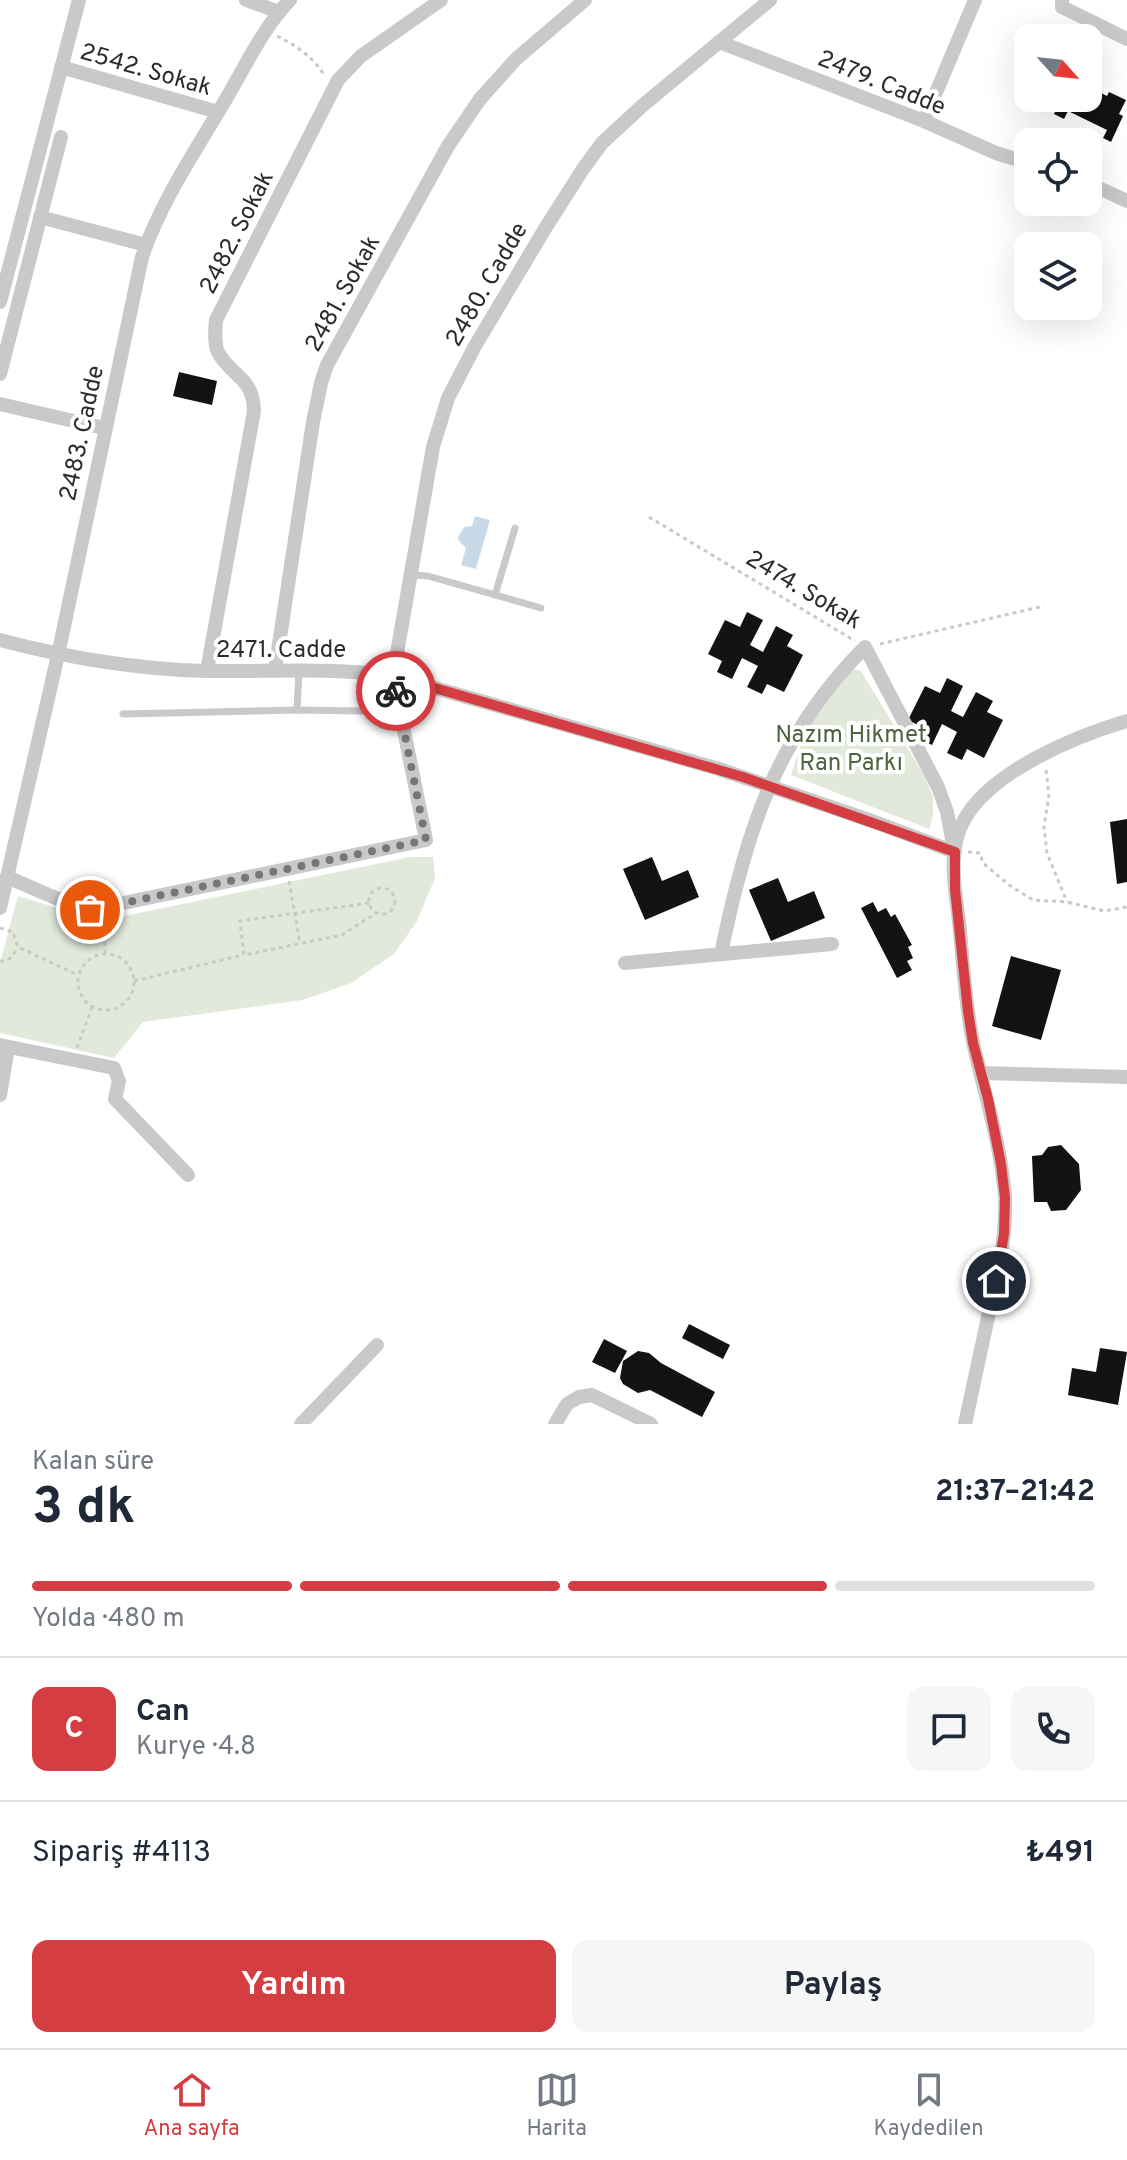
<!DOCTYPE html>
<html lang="tr">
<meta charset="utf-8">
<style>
:root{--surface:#fff;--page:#f6f6f7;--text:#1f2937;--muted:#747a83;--line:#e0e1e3;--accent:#d43d41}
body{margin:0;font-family:Overpass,sans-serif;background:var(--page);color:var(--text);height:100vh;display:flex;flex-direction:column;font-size:30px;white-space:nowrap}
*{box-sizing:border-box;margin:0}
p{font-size:26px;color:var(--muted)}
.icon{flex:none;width:44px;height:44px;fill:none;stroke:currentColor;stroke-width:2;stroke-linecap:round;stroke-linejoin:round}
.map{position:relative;height:1424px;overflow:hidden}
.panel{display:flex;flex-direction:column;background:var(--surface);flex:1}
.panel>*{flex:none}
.needle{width:52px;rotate:117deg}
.fabs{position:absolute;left:1014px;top:24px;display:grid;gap:16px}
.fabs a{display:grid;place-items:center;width:88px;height:88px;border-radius:16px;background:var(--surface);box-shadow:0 8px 32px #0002;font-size:40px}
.pin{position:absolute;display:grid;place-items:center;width:68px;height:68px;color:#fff;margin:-34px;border:4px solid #fff;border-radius:50%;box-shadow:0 2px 8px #0007}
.courier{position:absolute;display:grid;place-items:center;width:80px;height:80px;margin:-40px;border:6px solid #d43d41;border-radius:50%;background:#fff;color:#222;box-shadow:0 2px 10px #0007}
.head em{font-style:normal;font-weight:700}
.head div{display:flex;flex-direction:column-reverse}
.head{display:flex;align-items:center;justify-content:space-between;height:136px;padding:0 32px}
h1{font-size:52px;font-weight:700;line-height:60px}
.bar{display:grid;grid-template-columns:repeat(4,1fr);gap:12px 8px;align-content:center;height:96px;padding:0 32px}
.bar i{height:10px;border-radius:6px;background:var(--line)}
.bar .active{background:var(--accent)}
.bar p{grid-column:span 4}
.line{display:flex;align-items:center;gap:20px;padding:0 32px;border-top:2px solid var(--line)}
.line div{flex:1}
.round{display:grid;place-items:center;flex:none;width:84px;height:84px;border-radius:16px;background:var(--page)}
.cta{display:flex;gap:16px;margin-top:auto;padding:16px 32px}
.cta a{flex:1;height:92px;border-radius:16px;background:var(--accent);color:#fff;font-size:32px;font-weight:700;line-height:92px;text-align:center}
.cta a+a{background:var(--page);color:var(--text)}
.tabs{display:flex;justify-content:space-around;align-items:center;height:112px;border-top:2px solid var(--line);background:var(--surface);font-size:22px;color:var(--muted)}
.tabs a{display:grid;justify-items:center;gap:4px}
.tabs .active{color:var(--accent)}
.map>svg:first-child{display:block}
.green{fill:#e2e9db}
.water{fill:#c8dae7}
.building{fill:#131313}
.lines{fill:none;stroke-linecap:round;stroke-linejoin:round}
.path{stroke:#c9c9c9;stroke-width:3;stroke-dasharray:4 4;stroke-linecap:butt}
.service{stroke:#c9c9c9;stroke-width:7}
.minor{stroke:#c9c9c9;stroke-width:14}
.done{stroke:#767676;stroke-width:8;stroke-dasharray:0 14.4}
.route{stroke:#d43d41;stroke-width:10}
.labels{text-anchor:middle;stroke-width:8;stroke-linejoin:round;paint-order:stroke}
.street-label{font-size:24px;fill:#2c2c2c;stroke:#fff}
.park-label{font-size:24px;fill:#4e633e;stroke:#fff}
</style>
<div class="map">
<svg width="1127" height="1424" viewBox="0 0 1127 1424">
<rect width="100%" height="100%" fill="#fff"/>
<g class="green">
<path d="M854,669L861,671L925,777L933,797V815L929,829L791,775C804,731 819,700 854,669Z"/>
<polygon points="410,857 433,857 435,878 417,921 394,954 351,983 303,1000 143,1022 114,1058 0,1033 0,963 18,896 100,921"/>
</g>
<polygon class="water" points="475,516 490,520 476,569 461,565 466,548 460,542 458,537 464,527 472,526"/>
<g class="building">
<polygon points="1088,77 1096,83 1093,89 1107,96 1109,92 1126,100 1119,114 1123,116 1111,142 1103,138 1107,130 1068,111 1064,119 1054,114 1058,106 1051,103 1054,98 1088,98"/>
<polygon points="179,372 217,381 212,405 173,396"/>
<polygon points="747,612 763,620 750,645 763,652 776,626 793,635 787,646 803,655 784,692 767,684 762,694 747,687 758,666 742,658 732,679 717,672 722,661 708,654 725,620 740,627"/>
<polygon points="947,678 963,686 951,711 963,717 976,692 993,701 987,712 1003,720 984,758 967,749 962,760 947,753 957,732 942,724 932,745 917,738 922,727 908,720 925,686 940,693"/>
<polygon points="1127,819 1127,882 1117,884 1110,822"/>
<polygon points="652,857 662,881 688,870 699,897 645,920 623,869"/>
<polygon points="778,878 788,902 814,891 825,918 771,941 749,890"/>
<polygon points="873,902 878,912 886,908 891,917 895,914 912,945 908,947 913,958 907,961 912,970 897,978 861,908"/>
<polygon points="1011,956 1061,970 1041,1040 992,1026"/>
<polygon points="1061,1145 1079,1164 1081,1190 1066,1210 1051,1211 1047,1202 1034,1202 1032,1156 1042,1155 1048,1147"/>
<polygon points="689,1324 730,1345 723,1359 682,1338"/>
<polygon points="604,1339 627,1351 615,1373 592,1362"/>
<polygon points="1100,1348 1127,1352 1118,1405 1068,1395 1072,1368 1096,1372"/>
<polygon points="638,1351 649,1353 661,1363 715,1392 702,1417 650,1390 638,1393 623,1384 620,1378 623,1361"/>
</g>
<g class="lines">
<g class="path">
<path d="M277,36C297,46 313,57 325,76"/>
<polyline points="649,517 855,641"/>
<polyline points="880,644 1044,606"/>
<polyline points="1046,770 1049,795 1044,827 1047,853 1067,902"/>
<polyline points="968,852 980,853 983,863 1009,885 1033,900 1067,902 1104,911 1127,907"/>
<polyline points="289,881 300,943"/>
<circle cx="382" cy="901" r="13"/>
<polyline points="369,903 240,921 244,955 342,935 376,913"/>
<polyline points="93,921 105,941 105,953"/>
<polyline points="0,928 13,932 18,947 78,975"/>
<circle cx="106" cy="982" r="28"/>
<path d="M0,961C10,962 14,954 18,947"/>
<polyline points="134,981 243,955"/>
<polyline points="77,1048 92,1007"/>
</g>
<g class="service">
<polyline points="412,575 428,576 541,608"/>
<polyline points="495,595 515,528"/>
<polyline points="297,710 299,670"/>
<polyline points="123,714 297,710 361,711"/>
</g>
<g class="minor">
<polyline points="246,0 279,12"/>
<polyline points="1062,0 1062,7 1127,39"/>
<polyline points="719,42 924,121 996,153 1028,163"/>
<polyline points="61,67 218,112"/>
<polyline points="924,121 975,0"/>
<polyline points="1088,183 1127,201"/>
<polyline points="40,217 146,245"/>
<polyline points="0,302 79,0"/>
<polyline points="0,374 61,137"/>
<polyline points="0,404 104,428"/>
<path d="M0,640C68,658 134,669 205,671C268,672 330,667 393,676L719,769L872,821L955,852"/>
<polyline points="275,670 313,422 321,383 327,365 448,146 480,99 516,59 585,0"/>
<path d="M207,671L254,411C253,376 232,378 218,352C214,343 215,331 216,320L338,80L361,56L441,0"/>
<polyline points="7,877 74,906 90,910 426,840 393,676 433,447 448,398 475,346 546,227 583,169 602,143 642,106 770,0"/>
<path d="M0,908L58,655L142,257C161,201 196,150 226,99C246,65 263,28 290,0"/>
<path d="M721,954C745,834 776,736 865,647L938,787L947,812L953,844"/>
<polyline points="625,963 832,944"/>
<polyline points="0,1045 114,1068 119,1081 115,1099 188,1175"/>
<polyline points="982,1073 1127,1077"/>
<polyline points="0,1095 8,1047"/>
<polyline points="301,1424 377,1345"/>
<polyline points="555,1424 567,1404 579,1397 592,1395 651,1424"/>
<path d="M965,1424C973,1388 980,1353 988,1317C997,1278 1007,1237 1005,1197C1001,1144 984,1093 973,1042C965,1003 963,961 959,921C955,889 947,850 964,820C991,771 1076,736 1127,721"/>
</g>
</g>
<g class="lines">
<polyline class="done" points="90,910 426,840 396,691"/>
<polyline class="route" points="396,691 393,676 743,777 955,852 955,889 968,1011 973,1043 988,1099 1001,1164 1005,1198 1004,1234 996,1281"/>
</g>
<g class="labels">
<g class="street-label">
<text transform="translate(146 69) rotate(16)" y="8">2542. Sokak</text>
<text transform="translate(882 82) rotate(22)" y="8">2479. Cadde</text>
<text transform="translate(236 232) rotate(-63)" y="8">2482. Sokak</text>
<text transform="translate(486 284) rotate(-60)" y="8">2480. Cadde</text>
<text transform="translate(342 293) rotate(-61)" y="8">2481. Sokak</text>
<text transform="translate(81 433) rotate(-78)" y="8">2483. Cadde</text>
<text transform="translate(804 589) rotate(31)" y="8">2474. Sokak</text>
<text x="281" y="657">2471. Cadde</text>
</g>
<g class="park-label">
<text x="851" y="742">Nazım Hikmet<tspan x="851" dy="28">Ran Parkı</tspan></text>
</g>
</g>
</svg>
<div class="fabs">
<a><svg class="needle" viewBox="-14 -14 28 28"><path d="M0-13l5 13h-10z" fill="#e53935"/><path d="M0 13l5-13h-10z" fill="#747a83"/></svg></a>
<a><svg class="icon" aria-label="locate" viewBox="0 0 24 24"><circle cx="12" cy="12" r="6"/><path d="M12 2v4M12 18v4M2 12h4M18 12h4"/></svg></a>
<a><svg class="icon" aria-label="layers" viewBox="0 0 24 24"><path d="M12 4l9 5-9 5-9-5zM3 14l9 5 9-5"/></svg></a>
</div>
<div class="pin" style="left:90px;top:910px;background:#ea580c"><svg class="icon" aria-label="bag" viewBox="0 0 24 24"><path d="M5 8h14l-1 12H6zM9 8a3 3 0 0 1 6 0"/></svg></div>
<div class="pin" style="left:996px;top:1281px;background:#1f2937"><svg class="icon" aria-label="home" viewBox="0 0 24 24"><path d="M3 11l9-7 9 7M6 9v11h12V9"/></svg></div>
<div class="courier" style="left:396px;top:691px"><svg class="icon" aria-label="bike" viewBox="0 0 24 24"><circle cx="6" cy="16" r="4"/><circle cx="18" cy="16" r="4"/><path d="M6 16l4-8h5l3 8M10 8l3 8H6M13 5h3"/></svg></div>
</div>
<section class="panel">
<div class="head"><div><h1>3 dk</h1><p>Kalan süre</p></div><em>21:37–21:42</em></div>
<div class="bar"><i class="active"></i><i class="active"></i><i class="active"></i><i></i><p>Yolda · 480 m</p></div>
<div class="line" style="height:144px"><b class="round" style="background:var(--accent);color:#fff">C</b><div><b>Can</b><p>Kurye · 4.8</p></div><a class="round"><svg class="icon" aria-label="chat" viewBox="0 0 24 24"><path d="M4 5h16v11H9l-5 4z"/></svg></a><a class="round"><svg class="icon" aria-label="phone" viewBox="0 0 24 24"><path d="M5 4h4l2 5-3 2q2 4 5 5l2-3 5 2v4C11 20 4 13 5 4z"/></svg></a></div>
<div class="line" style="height:104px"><div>Sipariş #4113</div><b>₺491</b></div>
<div class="cta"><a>Yardım</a><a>Paylaş</a></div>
</section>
<nav class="tabs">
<a class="active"><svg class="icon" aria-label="home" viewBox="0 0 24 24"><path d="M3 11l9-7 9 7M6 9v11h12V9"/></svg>Ana sayfa</a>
<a><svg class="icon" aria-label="map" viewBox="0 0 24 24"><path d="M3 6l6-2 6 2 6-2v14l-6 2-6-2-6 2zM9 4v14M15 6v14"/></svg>Harita</a>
<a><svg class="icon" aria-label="saved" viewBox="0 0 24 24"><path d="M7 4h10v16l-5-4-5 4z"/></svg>Kaydedilen</a>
</nav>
